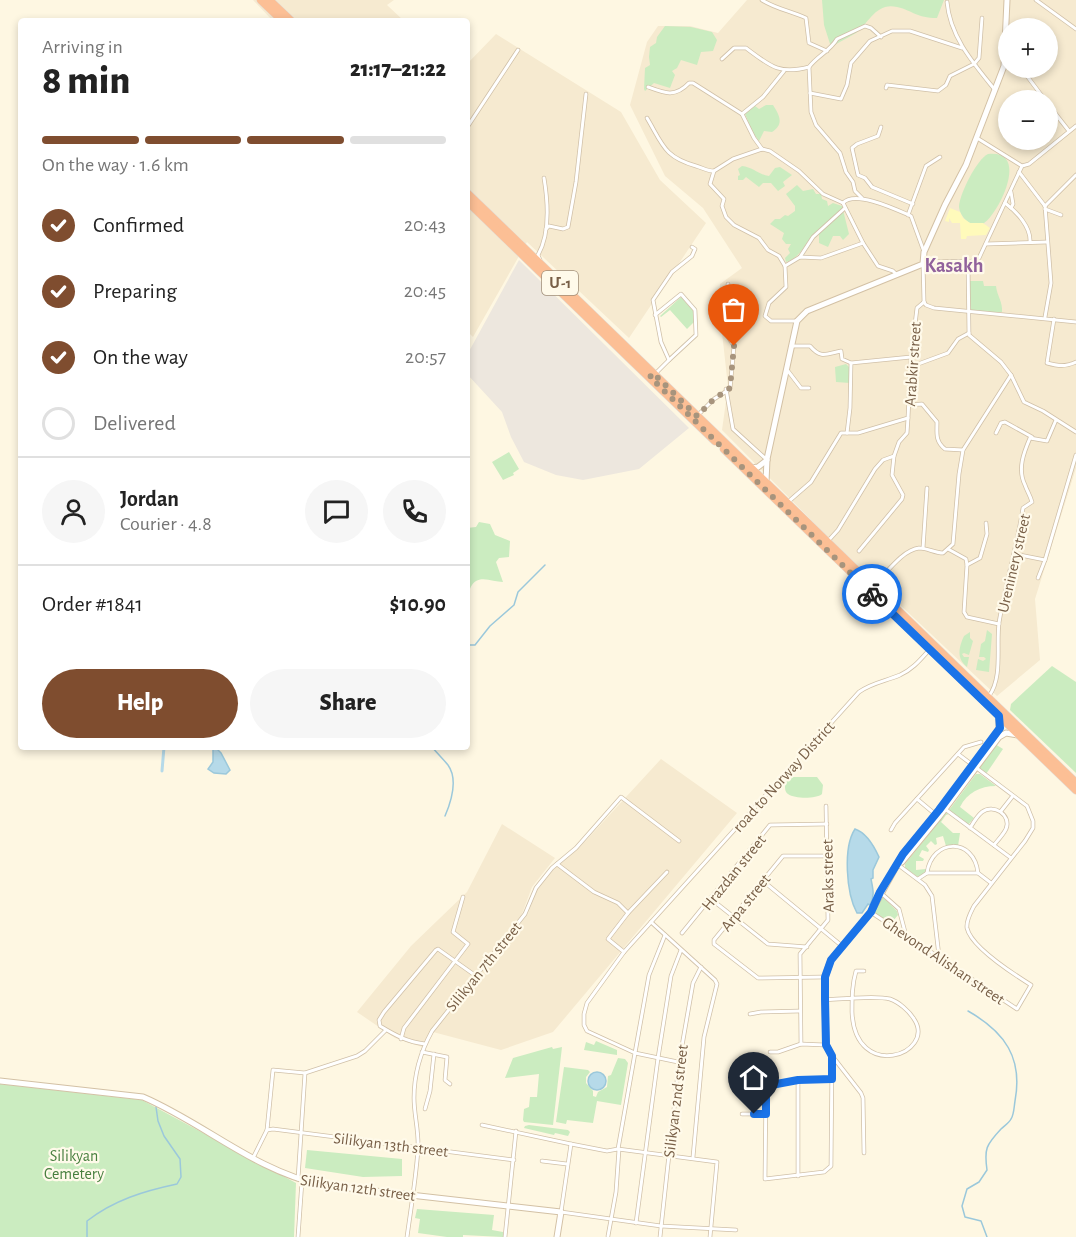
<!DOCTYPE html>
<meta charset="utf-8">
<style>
:root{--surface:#fff;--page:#f6f6f6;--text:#222;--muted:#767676;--line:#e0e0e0;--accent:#7f4d2f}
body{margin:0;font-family:"Alegreya Sans","Noto Sans Armenian",sans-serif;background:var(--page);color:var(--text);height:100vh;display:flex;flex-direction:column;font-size:22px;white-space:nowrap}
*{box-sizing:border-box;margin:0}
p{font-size:20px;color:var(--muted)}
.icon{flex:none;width:33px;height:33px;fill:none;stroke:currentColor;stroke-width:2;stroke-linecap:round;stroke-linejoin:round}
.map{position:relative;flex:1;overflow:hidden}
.panel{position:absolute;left:18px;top:18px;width:452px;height:732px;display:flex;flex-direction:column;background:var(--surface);border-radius:6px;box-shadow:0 3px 9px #0003}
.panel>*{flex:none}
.fabs{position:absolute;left:998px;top:18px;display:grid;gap:12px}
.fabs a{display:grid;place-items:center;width:60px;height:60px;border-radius:50%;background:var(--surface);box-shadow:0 3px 9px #0003;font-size:30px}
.pin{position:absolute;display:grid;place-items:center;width:51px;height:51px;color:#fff;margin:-62px -26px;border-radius:50% 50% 50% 0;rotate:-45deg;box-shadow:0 0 6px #0007}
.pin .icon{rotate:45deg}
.courier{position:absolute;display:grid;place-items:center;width:60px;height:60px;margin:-30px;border:4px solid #1a73e8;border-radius:50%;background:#fff;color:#222;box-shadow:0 2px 8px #0007}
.summary em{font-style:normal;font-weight:800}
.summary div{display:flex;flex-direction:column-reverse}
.summary{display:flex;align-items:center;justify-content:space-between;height:102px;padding:0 24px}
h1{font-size:39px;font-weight:800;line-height:45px}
.bar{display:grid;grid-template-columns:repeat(4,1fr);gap:9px 6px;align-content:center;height:72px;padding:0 24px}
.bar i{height:8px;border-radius:4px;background:var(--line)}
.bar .selected{background:var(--accent)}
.bar p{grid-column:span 4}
.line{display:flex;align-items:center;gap:15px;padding:0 24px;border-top:2px solid var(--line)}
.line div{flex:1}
.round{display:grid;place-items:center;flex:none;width:63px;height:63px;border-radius:32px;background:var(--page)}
ol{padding:0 24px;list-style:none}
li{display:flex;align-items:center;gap:18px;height:66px}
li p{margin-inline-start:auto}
li .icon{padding:6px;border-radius:50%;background:var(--accent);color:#fff;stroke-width:4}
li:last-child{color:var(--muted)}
li i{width:33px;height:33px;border:3px solid var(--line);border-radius:50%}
.cta{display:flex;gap:12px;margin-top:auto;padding:12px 24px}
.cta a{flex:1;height:69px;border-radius:36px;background:var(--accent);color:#fff;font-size:24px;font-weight:800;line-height:69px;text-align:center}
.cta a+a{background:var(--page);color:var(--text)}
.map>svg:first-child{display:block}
.residential{fill:#f6ead0;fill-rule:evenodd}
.industrial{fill:#ede7de}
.green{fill:#cbecc0}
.sand{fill:#fffabb}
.water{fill:#b6dae9;stroke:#9bc8db;stroke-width:1.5}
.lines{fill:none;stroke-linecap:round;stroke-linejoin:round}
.stream{stroke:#9bc8db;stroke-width:1.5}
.canal{stroke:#b6dae9;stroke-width:3}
.street-casing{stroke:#d0c0a8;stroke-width:4.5}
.secondary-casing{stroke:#d3c1a5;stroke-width:7}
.highway-casing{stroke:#e1dcd7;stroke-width:9}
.street{stroke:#fff;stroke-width:3}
.secondary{stroke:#fff;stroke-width:5}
.highway{stroke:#fcbf95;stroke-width:8}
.done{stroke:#a7947d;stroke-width:6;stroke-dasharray:0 10.8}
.route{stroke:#1a73e8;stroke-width:8}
.labels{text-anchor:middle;stroke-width:4.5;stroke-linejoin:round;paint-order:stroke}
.shield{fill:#fffaea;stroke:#a08e78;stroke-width:1.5}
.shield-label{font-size:15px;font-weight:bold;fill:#785f47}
.street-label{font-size:16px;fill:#785f47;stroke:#fffaea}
.park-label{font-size:16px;fill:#477f3e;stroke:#fffaea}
.quarter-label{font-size:20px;font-weight:bold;fill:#91629c;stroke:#fffaea}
</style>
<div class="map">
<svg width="1076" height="1237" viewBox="0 0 1076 1237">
<rect width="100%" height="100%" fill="#fef7e2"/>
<g class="residential">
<polygon points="253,0 394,0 387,5 404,21 273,21"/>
<path d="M747,0H1076V468L1035,599L1040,660L997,696L833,542L722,430L728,387L719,305L720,284L742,268L703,208L665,176L630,105L647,42L658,26H690L718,33ZM1008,28H1047V68H1008ZM1008,100H1047V140H1008Z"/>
<polygon points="496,34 621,112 660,180 706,223 629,338 527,242 473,337 467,331 466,65"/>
<polygon points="661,759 737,813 553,1032 501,1050 433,1032 528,914 537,889 555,868 580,847"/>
<polygon points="502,824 555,858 532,887 522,914 432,1030 422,1047 395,1038 357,1012 411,946 467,892"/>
</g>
<polygon class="industrial" points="519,260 689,428 639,469 583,480 556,475 524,462 511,437 502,412 467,374 467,355"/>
<g class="green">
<path d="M822,0H944L937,18C916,18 914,11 897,7C876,2 869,23 856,33C848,38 839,42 831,47L824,25Z"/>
<polygon points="665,26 691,27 712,32 717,40 713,51 701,52 697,65 681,60 677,68 672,71 675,75 670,88 654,83 645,91 644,89 645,68 650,65 649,57 650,47 656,43 657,37"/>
<path d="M766,105H773C780,116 784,124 772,132L764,131L759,141L753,133L745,114L755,106L759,109Z"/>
<path d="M988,154C1033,149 995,220 982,224C977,225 972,224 968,222C963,218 959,212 959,206C960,193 977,159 988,154Z"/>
<path d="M742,166C753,167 759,175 769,176L775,168L780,167L792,175L783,182L785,186L778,191L771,183H763L759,187L746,177L743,180H738V176L740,175L738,169Z"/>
<path d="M797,185L803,191L813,189L816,194H821L822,199L827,201L828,206L833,203L842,206L849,234L843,240L840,236H833L828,247L819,243V234C803,239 805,256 786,262L785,258L790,253L788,249L791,244H786L782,239L784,233L770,224L775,219H780L785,215L788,216L795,211V206L786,194Z"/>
<path d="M970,281H983L984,286H996C997,296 1003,302 1002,312H970Z"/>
<polygon points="681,297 694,312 695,321 687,329 670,310 661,317 660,316"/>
<polygon points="846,364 850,368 850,383 836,382 835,367"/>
<polygon points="509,452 519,469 513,473 514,475 503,480 492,462"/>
<path d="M479,522L490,524L495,535L510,541L509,557L499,558L496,562L503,582C493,582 479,574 472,585C469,589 469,595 467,600V528L476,527Z"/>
<polygon points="987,630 992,634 989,672 976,670 978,659 983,661 986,659 984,657 979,657 981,644 985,641"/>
<path d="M970,632V638L973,641L969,655L964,653L962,654L964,657H969L967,667C956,658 959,647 964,636Z"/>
<polygon points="1052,666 1076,682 1076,773 1010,710 1011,704"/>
<polygon points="995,744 1003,749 986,774 977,767"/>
<path d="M976,774H980L996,786C980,786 967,793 960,807L974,818L968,825L949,810Z"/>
<path d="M793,777H817L823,785L822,794C816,799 795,799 788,794C785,792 785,789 785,785L787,781Z"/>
<polygon points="946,813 949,814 946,815 941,822 953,833 960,833 958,846 946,846 943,836 936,838 937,844 935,845 931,841 926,846 929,850 928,852 922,850 919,856 924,859 923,861 916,861 916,870 926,869 926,873 918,877 905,868 905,864"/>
<polygon points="882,896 897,911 898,915 893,921 888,921 874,913 873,910"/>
<polygon points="596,1041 617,1050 617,1055 584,1050 586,1042 594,1045"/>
<polygon points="552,1047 553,1049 562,1047 553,1125 524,1122 523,1120 524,1109 529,1107 530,1097 537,1097 539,1074 505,1078 513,1058"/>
<polygon points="618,1058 625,1059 628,1063 621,1105 597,1101 593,1123 567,1120 566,1124 556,1122 564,1067 588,1070 590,1072 586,1077 586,1083 593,1091 593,1096 596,1097 598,1092 607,1087 608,1076 611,1075"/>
<polygon points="0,1084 142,1100 296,1183 294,1237 0,1237"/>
<polygon points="529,1125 568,1130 570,1132 568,1136 555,1133 554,1135 524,1128 525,1126"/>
<polygon points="307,1150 402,1159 402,1176 363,1177 305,1168"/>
<polygon points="417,1209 494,1215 492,1230 503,1232 503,1237 463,1235 463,1237 447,1237 418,1233 420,1219 415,1218"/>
</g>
<polygon class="sand" points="950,208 960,212 963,218 970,223 983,223 990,228 986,235 967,236 966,239 961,239 960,223 952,223 949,218 949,222 945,221"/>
<g class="water">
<polygon points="213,747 218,747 218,750 221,753 230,770 226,774 214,773 208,769 213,762"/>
<path d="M855,829C867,833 874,846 879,857L873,870V878L871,879C873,889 875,896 870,905L868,904L862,913H857C846,893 843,847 855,829Z"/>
<circle cx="597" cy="1081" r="9"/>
</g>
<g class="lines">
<g class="stream">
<polyline points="466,645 475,645 490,626 514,605 518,592 545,565"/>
<path d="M432,747C437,753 443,759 448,765C458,779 451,802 445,816"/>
<path d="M968,1011C1005,1032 1023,1058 1015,1101C1014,1107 1014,1115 1011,1119C1009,1123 1004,1126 1001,1129C986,1145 984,1149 987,1170L979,1182L967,1189L962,1206L965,1217L981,1221L987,1237"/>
<path d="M87,1237V1221C114,1200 144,1191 177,1184L181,1177L180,1159L164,1136L158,1121L156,1107"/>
</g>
<polyline class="canal" points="162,771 164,747"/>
<g class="street-casing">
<g id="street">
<path d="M762,0C776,9 791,11 806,18L809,43L827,51"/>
<polyline points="1036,0 1076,29"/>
<path d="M947,2C950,37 974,64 995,90"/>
<path d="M722,59L734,48H746C770,66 779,75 809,67C817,56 830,51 837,39L865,26L871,28L881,37"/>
<polyline points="809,67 811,112 816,125 840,153 846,172 853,182 855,191 862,198"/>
<polyline points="1016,68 1021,68 1045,100"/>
<path d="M648,87C664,93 675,98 689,83H693L742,114"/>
<polyline points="886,88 887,85 938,91 946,85 950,76 974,64 979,58 982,18"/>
<polyline points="810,93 841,99 847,85 851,63 870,41 892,31 910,31 962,48"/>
<polyline points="1047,103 1069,131"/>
<path d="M647,118C663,145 664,157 696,166C703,168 707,171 714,171"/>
<polyline points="881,127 878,136 857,144 852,148 858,175 865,178 872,187 913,204"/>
<polyline points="466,129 518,50"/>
<polyline points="977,138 1022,166"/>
<polyline points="762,149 733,159 714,171 710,184 724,199 722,206 726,217 734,225 759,238 768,250 779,256 785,266"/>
<polyline points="762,149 754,138 742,114 763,97 784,71"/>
<polyline points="762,149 770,151 799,171 823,194 843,203"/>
<polyline points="466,161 466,162"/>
<polyline points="1019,172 1045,206"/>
<polyline points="1011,192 1013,204 1011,208"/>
<path d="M843,203C855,190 895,209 911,216L923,249"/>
<polyline points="843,203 863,243 878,266 893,271 897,275"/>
<path d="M1005,203C1017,212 1031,227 1030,242"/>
<polyline points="1045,206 1051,283 1045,317"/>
<polyline points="1045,206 1076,175"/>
<polyline points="1045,209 1061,215"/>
<polyline points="908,215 926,166 940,157"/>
<polyline points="546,229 549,226 563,229 568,227 576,182 586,94"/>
<polyline points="986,244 1047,242"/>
<polyline points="800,257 813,237 845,208"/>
<path d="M540,260L538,255C550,234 548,202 544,178"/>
<polyline points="968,261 969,335 1001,362 1011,375 1024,402 1043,411 1076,432"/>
<polyline points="924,302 923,264 927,262 972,261 979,258 1022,166 1029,164 1076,126"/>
<polyline points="924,302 926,305 934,308 1076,322"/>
<polyline points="655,315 681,294 695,310 696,335 669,360"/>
<path d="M1054,319L1047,363C1058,366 1065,367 1076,362"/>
<polyline points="797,321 771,321 765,316 769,303 786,287 785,266 800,257 821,258 863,243"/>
<path d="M791,346H810C821,359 826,354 841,351L842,359L851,363L911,357"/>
<polyline points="910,367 948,353 958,339 969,333"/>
<polyline points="788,371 801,388 809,388"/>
<polyline points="656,373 669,360 661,342 653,300 672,272 692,256 695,249 692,247"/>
<polyline points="726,389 733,429 766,459"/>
<path d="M909,405L922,404L937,422C937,433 935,441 945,449L963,450"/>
<path d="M697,416L714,399L730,389L734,346C724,330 716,322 722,302C724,295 729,292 728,284"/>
<polyline points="847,433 850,408 851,363"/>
<polyline points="996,433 1001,423 1005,422 1032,437"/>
<polyline points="788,502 811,482 841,433 858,433 908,418 911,357 917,308 924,302"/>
<polyline points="986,523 987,534 980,558 967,565 964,612 967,617 999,624"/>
<polyline points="828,541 838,530 875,469 883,460 894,456 899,442 907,433 908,418"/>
<polyline points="923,548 927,488"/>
<polyline points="948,549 966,559 967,565"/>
<polyline points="859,551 902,499 903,495 892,475 894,456"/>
<polyline points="1015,554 1045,560 1076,455"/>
<polyline points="1038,578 1045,560"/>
<path d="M874,585C886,574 902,550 919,548C927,548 935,553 943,553L953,544L959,474L963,450L1011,375"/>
<path d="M989,696C1003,677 996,646 999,623C1005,585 1017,547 1023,508L1032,502C1030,495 1027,491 1025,485C1017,469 1024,452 1030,438L1047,441L1056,420"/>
<polyline points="917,799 935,814"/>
<polyline points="945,809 1011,858"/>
<polyline points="1001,811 1012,797"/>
<path d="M970,828C973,823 977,816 982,812C993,803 1012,815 1006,829C1003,835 998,840 994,845"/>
<polyline points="891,830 895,823 964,747 981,742"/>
<polyline points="557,864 594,892 618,903 628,913"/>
<polyline points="897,864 925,885 932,896 939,956"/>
<path d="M927,873C932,838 974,837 978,873"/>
<polyline points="918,879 927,873 978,873 991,883"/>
<polyline points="763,881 842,946"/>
<polyline points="881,893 899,909 905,932"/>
<polyline points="711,899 768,944 807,947"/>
<path d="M872,913L1017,1009L1031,985C1015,975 971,947 967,928C966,920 971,912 974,906L1025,841L1033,828V821L1027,806L958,754"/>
<polyline points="651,922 715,980 717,984 704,1037 693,1157"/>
<polyline points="682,933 770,825 827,824"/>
<polyline points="665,935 649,975 635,1053 678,1062"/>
<polyline points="624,952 608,939 628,913 667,872"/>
<polyline points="824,977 758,978 714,944 714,940 783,856 827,856"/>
<path d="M825,1000C842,999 875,995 890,999C899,1002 909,1011 914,1019C937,1054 855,1083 852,1012C852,997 852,985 856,971H864"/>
<polyline points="750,1014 761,1012 800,1011"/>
<polyline points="401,1039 404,1028 468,944 453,932 463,897"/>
<path d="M425,1044C407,1042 395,1035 380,1026L379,1020L384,1012L436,950L438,949L476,976"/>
<polyline points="801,1044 800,954 828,920 826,806"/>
<polyline points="422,1052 447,1057 445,1080 450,1084"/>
<polyline points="770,1052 778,1052 801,1044 825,1045"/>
<polyline points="833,1057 861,1093 863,1098 864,1153"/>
<polyline points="798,1080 798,1176"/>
<polyline points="749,1086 766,1086 798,1080 832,1079"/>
<polyline points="766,1086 765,1179 824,1172 831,1166 832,1056"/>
<polyline points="425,1109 430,1091 434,1054"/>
<polyline points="742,1114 767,1114"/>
<path d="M482,1125L571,1144L607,1151L618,1149L635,1053L587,1031L584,1025V1014L587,1003L624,952L859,692C871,683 886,681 900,675C913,669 920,660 930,649"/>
<polyline points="267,1130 273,1129 514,1160"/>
<polyline points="571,1144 561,1212 661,1226 736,1230"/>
<polyline points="618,1149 717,1162 710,1237"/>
<polyline points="253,1158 267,1130 273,1070 305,1073 357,1056 365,1051 385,1031"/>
<polyline points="542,1161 567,1164"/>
<polyline points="298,1179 305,1073"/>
<polyline points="636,1223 658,1058 671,976 681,950"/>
<polyline points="608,1236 616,1192 619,1149"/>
<polyline points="298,1237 302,1181"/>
<path d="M407,1237C411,1208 416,1178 418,1149C419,1131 414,1115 414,1098C414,1074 421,1051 432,1031L525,914L536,888L552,868L576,848L621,797L679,841"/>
<polyline points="505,1237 516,1131"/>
<polyline points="660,1237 679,1063 693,983 701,967"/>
</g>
</g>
<g class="secondary-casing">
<g id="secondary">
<polyline points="751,468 758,467 767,460"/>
<polyline points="766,482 767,459 797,321 807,311 923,264 924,252 945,205 966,165 1004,66 1007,0"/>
<polyline points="902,862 939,817 999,737 1006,733 1018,735"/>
<polyline points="832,1056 826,1045 825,1000 825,977 831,960 871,912 903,854 936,814 999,730 999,717"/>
<path d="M0,1081L143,1097C204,1123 255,1171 322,1185L561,1212L557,1237"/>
</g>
</g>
<g class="highway-casing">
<g id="highway">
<polyline points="261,0 283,21"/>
<polyline points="269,0 291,21"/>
<polyline points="466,192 1076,783"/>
<polyline points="466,200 715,441"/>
<polyline points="724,449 1076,790"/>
</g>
</g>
<use href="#street" class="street"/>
<use href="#secondary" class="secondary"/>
<use href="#highway" class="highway"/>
</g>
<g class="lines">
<polyline class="done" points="734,346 730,388 714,399 697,416 653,373 650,377 872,594"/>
<polyline class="route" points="754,1114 766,1114 766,1086 798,1080 832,1079 832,1056 826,1045 825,999 825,977 831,960 871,912 880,892 903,854 939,810 1000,728 999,716 872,594"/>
</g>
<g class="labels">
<rect class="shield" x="542" y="271" width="36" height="24" rx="4.5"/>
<g class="shield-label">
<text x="560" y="288">Մ-1</text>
</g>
<g class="street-label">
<text transform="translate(912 364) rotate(-86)" y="6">Arabkir street</text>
<text transform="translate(1013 563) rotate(-77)" y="6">Ureninery street</text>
<text transform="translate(783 776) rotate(-48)" y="6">road to Norway District</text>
<text transform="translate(733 872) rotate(-51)" y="6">Hrazdan street</text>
<text transform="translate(827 876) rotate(-91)" y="6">Araks street</text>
<text transform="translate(745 902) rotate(-51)" y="6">Arpa street</text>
<text transform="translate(944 960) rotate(34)" y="6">Ghevond Alishan street</text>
<text transform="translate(483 966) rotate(-51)" y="6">Silikyan 7th street</text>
<text transform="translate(675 1101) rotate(-83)" y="6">Silikyan 2nd street</text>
<text transform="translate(391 1144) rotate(7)" y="6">Silikyan 13th street</text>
<text transform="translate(358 1187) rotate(8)" y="6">Silikyan 12th street</text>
</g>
<g class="park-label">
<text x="74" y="1161">Silikyan<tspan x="74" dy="18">Cemetery</tspan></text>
</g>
<g class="quarter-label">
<text x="954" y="272">Kasakh</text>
</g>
</g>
</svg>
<div class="fabs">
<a>+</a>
<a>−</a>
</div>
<div class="pin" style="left:734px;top:346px;background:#ea580c"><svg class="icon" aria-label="bag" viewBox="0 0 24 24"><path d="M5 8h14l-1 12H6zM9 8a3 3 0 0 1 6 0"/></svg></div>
<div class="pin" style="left:754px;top:1114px;background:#1f2937"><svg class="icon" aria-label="home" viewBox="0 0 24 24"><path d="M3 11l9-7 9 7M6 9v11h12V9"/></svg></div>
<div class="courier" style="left:872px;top:594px"><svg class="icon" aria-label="bike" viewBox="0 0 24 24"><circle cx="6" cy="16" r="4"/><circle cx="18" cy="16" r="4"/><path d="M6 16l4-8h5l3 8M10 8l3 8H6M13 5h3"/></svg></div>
<section class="panel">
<div class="summary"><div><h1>8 min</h1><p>Arriving in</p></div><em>21:17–21:22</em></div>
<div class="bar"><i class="selected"></i><i class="selected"></i><i class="selected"></i><i></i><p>On the way · 1.6 km</p></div>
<ol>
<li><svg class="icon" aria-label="check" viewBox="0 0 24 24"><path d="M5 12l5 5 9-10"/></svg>Confirmed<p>20:43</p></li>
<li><svg class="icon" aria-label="check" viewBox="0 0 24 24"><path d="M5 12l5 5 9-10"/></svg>Preparing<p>20:45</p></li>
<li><svg class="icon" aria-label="check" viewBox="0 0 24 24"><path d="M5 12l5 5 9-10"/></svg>On the way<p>20:57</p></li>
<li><i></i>Delivered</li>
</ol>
<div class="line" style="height:108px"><a class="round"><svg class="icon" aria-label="person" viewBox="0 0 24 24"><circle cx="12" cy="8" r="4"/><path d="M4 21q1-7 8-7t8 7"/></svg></a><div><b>Jordan</b><p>Courier · 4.8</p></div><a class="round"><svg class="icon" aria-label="chat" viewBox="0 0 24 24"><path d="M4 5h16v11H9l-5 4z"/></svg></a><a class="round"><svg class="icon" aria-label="phone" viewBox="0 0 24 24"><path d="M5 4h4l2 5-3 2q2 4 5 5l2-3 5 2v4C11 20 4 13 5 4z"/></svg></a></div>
<div class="line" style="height:78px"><div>Order #1841</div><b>$10.90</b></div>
<div class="cta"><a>Help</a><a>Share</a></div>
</section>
</div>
